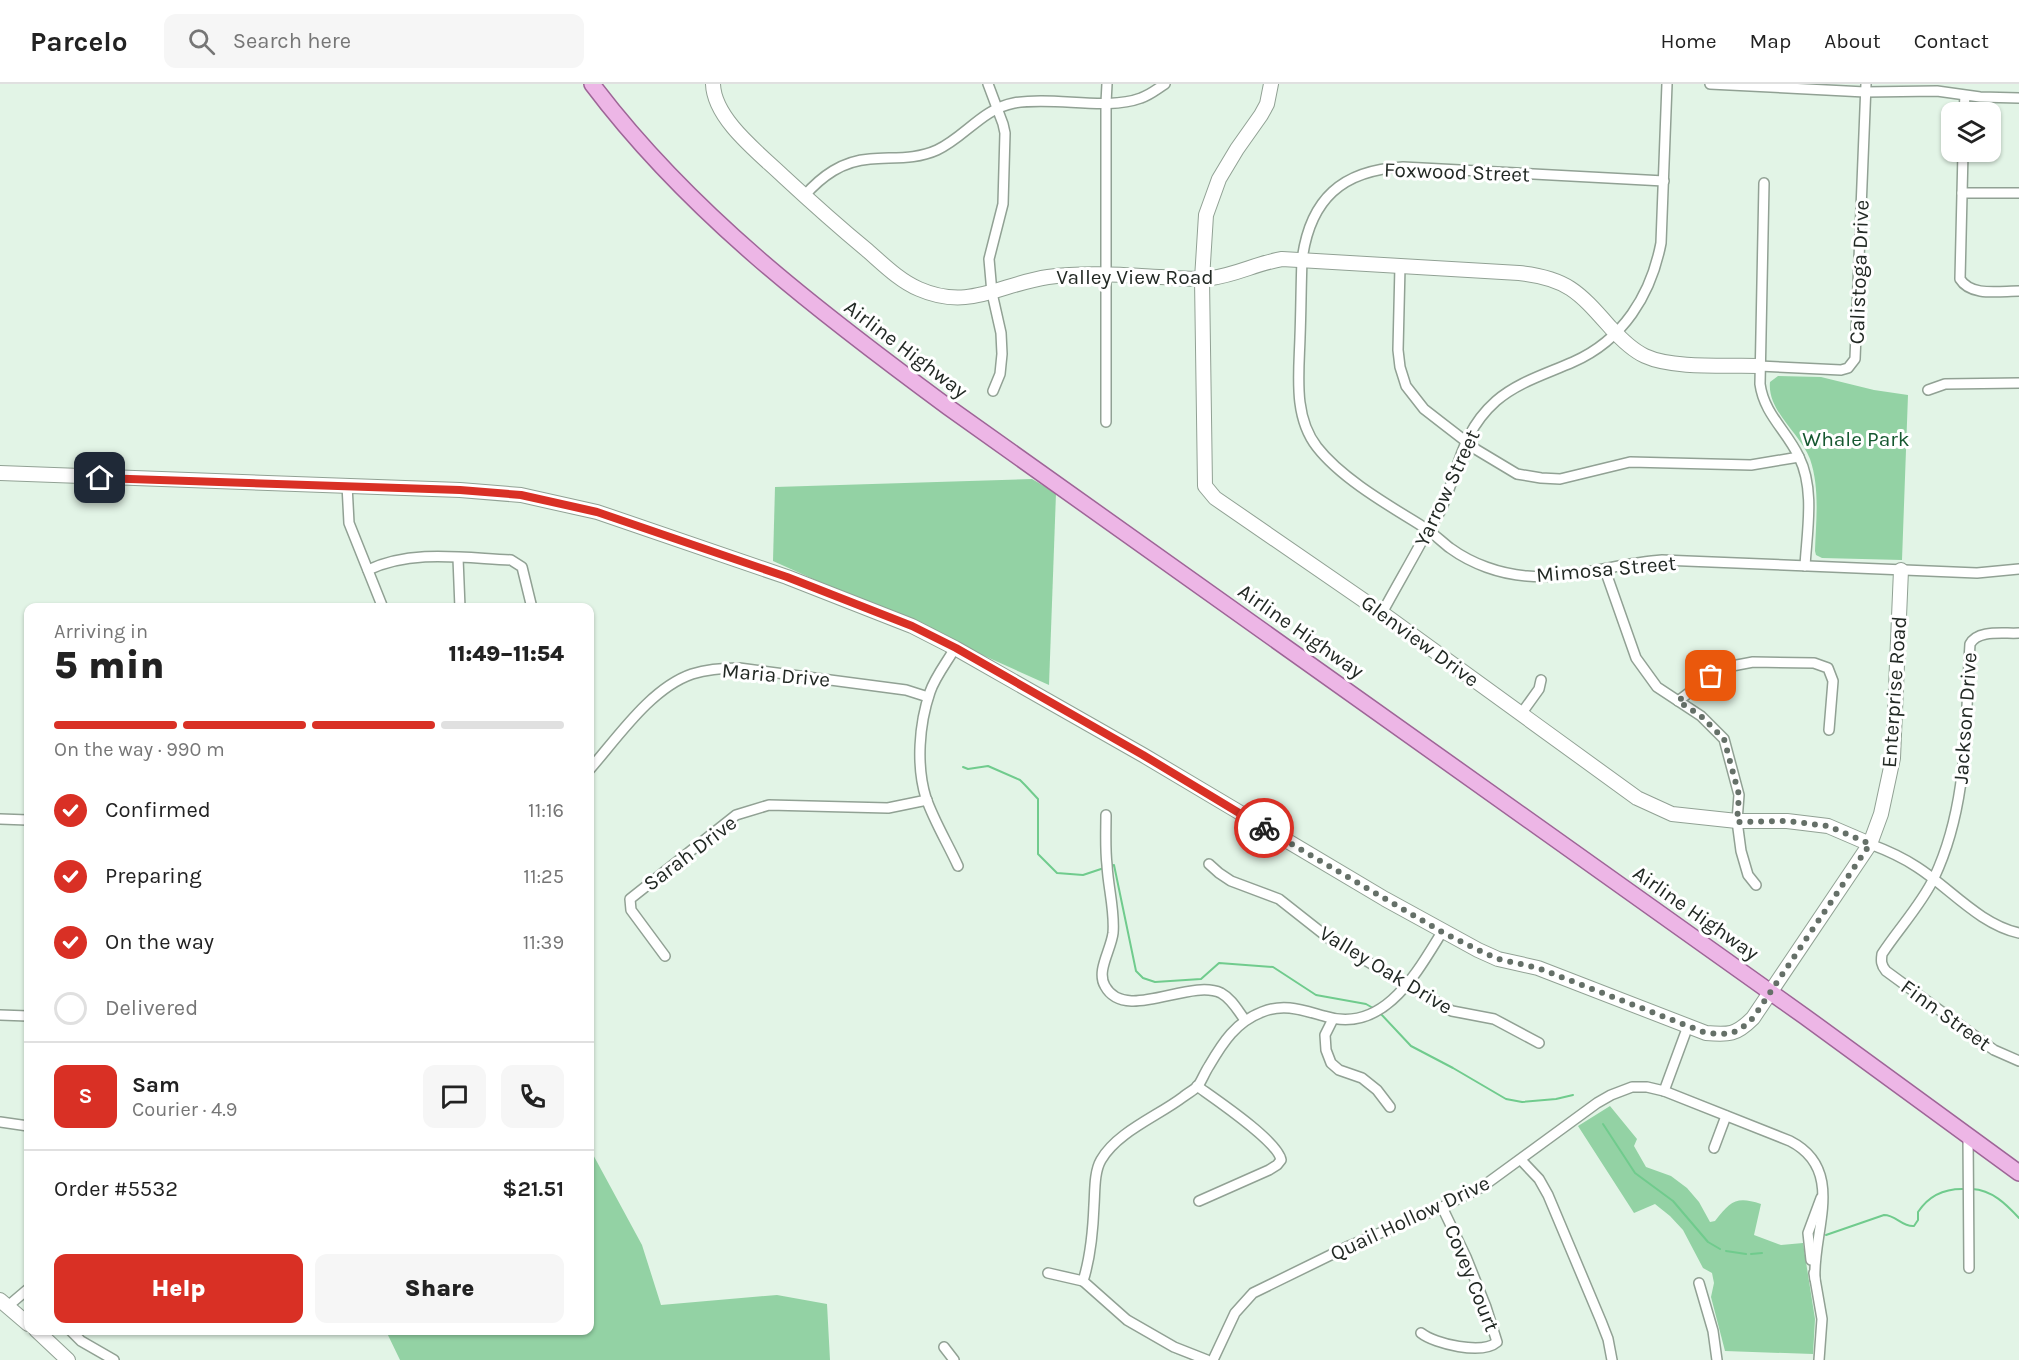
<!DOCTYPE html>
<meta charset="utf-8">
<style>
:root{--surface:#fff;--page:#f6f6f6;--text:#222;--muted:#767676;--line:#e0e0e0;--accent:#d93025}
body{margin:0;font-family:Karla,sans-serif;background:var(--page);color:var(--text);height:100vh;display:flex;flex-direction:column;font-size:22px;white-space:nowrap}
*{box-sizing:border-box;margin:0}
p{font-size:20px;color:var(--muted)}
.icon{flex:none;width:33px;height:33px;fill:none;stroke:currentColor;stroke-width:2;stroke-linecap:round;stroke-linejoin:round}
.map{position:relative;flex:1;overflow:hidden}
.sheet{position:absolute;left:24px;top:519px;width:570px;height:732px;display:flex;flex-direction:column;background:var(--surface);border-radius:12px;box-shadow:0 2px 4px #0004}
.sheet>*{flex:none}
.buttons{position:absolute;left:1941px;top:18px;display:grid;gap:12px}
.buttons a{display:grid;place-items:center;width:60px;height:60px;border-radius:12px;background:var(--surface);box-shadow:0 2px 4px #0004;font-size:30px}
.pin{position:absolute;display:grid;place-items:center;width:51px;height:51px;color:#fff;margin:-26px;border-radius:12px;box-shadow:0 3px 9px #0006}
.courier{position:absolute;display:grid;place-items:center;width:60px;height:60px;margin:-30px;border:4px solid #d93025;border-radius:50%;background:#fff;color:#222;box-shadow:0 2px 8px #0007}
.overview em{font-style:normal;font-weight:800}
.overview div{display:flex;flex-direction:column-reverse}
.overview{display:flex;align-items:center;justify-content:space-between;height:102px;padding:0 30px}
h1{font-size:39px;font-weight:800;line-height:45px}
.bar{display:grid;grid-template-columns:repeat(4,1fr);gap:9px 6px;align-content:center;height:72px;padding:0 30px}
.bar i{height:8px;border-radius:4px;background:var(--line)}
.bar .selected{background:var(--accent)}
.bar p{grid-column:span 4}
.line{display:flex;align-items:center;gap:15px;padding:0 30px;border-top:2px solid var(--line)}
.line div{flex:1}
.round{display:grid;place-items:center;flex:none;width:63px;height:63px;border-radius:12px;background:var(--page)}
ol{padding:0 30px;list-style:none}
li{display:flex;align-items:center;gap:18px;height:66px}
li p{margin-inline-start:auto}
li .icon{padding:6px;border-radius:50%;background:var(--accent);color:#fff;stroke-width:4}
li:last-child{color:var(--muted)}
li i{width:33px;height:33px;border:3px solid var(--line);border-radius:50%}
.action{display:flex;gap:12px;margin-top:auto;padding:12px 30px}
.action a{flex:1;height:69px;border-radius:12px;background:var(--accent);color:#fff;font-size:24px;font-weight:800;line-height:69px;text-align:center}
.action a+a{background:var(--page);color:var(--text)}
header{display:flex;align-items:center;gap:36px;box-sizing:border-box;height:84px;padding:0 30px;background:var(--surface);border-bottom:2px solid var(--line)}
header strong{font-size:28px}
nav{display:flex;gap:33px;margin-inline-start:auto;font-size:21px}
.search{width:420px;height:54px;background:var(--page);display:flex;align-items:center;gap:15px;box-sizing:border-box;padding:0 21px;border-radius:12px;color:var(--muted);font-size:22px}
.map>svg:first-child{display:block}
.green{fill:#93d2a4}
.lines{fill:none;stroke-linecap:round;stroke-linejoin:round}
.stream{stroke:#70cb8d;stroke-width:2}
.street-casing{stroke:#91a194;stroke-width:12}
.secondary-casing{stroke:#91a194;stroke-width:16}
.primary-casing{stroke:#9e6597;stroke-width:18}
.street{stroke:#fff;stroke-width:9}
.secondary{stroke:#fff;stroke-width:14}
.primary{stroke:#edb6e6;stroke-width:15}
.done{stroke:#657068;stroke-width:6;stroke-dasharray:0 10.8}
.route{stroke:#d93025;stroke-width:8}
.labels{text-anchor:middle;stroke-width:6;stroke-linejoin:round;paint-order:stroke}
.street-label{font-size:21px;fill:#222924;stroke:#fff}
.park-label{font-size:21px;fill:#155830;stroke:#fff}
</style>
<header>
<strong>Parcelo</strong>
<div class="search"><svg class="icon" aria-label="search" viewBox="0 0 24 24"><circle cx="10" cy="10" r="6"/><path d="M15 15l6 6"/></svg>Search here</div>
<nav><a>Home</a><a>Map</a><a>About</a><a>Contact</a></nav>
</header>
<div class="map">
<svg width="2019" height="1276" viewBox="0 0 2019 1276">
<rect width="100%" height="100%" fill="#e2f4e6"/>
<g class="green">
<path d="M1778,292L1821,293L1874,306L1908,311L1902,476L1822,474L1816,471L1815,467C1816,436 1820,404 1810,375C1800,349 1767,327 1770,298Z"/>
<polygon points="1032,395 1056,409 1049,601 773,477 775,403"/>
<path d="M1610,1022L1637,1055L1634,1062L1646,1083L1671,1092L1687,1104L1699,1118L1710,1138L1715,1137C1731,1117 1736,1112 1761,1120L1754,1151L1781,1161L1803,1159L1815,1235L1813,1270L1725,1267L1711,1213L1714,1199L1712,1189L1703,1184L1683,1146L1670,1132L1655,1120L1634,1129L1578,1042Z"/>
<polygon points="590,1065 642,1161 661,1221 777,1211 827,1220 830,1276 400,1276 386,1247 590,1246"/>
</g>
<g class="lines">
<g class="stream">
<polyline points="963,683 968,685 988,682 1020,696 1025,701 1038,715 1038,770 1057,789 1083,791 1104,784"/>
<polyline points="1110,782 1114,781 1136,887 1143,894 1155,898 1201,895 1219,879 1273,883 1316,911 1366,920 1373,924"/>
<polyline points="1380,929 1411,962 1453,984 1506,1015 1522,1018 1556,1015 1573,1011"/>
<polyline points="1603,1040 1635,1089 1673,1117 1708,1158 1720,1165"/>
<path d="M1972,1105C1992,1106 2006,1120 2019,1134"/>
<path d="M1826,1151L1884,1131C1896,1131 1902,1143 1914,1142L1918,1136V1128C1929,1111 1946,1104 1966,1105"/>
<polyline points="1726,1167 1746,1170"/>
<polyline points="1751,1170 1762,1169"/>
</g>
<g class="street-casing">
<g id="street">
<polyline points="988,0 1003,40 1005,49 1003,120 989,175 992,209 1001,249 1002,270 1000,290 993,307"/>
<polyline points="1710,0 1865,8 1937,7 1980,13 2019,14"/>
<polyline points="1964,28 1965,12"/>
<path d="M1963,68L1960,195C1971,213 2000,207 2019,207"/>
<path d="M1664,97L1403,83C1342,86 1310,115 1302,176C1301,201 1301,227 1300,253C1299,290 1293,332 1317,363C1341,394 1388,421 1422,442C1432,448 1441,457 1450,464C1472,480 1500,490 1527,492C1573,496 1616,479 1662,476L1977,489L2019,485"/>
<path d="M1764,99L1760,300C1764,330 1787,347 1799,373C1815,405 1807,447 1805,482"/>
<polyline points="1962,109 2019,109"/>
<path d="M804,112C822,92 842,77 870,75C893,73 915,76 937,66C965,53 982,25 1014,19C1054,12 1106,27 1141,14C1150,11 1157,5 1165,0"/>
<polyline points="1400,182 1398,266 1400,283 1406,302 1424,325 1442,339 1477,366 1517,390 1541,394 1560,395 1630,378 1751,381 1799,373"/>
<polyline points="1759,282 1841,286 1848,284 1855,275 1866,0"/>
<polyline points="1928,306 1945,300 2019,299"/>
<polyline points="1106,338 1106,19 1107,0"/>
<polyline points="347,401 349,439 383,524"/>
<polyline points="458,474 460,524"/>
<path d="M368,486C412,465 464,474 511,476L522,483L532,524"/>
<polyline points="1605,486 1636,574 1657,603 1701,632 1724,655 1739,711 1737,737 1741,767 1748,791 1756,801"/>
<path d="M1382,529C1395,505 1409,481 1422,457C1428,447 1435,437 1441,426C1459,386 1460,349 1496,317C1518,298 1546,290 1573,278C1623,256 1651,211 1661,159L1667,0"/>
<path d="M2019,549C2004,550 1978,545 1970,560C1965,639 1969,720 1934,794C1921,821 1899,844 1882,870C1881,877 1881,881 1886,887L1994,966L2019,977"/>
<path d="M955,564C947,578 935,593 930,608C919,640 916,682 926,714C934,737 948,760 958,782"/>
<polyline points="1678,617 1711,592 1732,582 1753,578 1814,579 1828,584 1833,597 1829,646"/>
<polyline points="1521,630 1539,605 1541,596"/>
<path d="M590,685C618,653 651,604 692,590C708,585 723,584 739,584L906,606L928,613"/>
<path d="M1106,731C1106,747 1105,764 1107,781C1108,803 1115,827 1113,849C1111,866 1096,887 1105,902C1125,939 1189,894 1221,909C1232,915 1238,927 1245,936"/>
<polyline points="0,735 28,736"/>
<path d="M1870,760C1886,766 1902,773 1917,783C1950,804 1979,840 2019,849"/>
<polyline points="1209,780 1219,789 1231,797 1279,815 1331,856 1452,927 1494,935 1539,959"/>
<polyline points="665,872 631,826 630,815 736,731 769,721 888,724 927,716"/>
<polyline points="0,931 28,932"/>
<polyline points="1333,935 1325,951 1326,966 1331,979 1339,986 1362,994 1377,1006 1390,1023"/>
<path d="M1197,1002C1215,1015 1278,1057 1281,1076L1277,1081L1269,1086L1199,1117"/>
<polyline points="1664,1007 1688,942"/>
<polyline points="0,1038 28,1042"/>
<polyline points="1968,1052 1969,1184"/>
<polyline points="1714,1064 1726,1032"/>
<polyline points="1521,1076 1539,1095 1548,1111 1601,1237 1608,1255 1612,1276"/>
<polyline points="1811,1176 1808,1149 1821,1114"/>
<polyline points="1048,1189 1083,1197"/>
<polyline points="1814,1189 1822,1235 1819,1276"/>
<polyline points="1699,1199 1713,1247 1717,1276"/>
<polyline points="8,1222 28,1205"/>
<polyline points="70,1246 81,1257 114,1276"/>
<path d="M1421,1249C1435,1260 1482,1271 1497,1258L1486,1223L1466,1173L1442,1123"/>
<polyline points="944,1263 954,1276"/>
<path d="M1207,1276L1174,1263L1127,1236L1083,1197C1091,1172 1093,1147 1094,1121C1095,1107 1094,1088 1101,1076C1117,1048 1158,1032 1183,1013C1188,1009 1194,1006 1198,1002C1202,996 1205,988 1209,982C1223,958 1236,938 1262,928C1284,919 1302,926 1324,932C1383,951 1416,890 1442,848"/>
<path d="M1213,1276L1235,1229L1253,1209L1349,1162L1442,1123L1482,1103L1597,1019L1611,1011L1632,1003H1647L1664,1007L1790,1057C1847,1086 1812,1148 1815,1195"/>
</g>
</g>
<g class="secondary-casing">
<g id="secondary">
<path d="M713,0C714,35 759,69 783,92C811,118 839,143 868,167C884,181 900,197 919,205C969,227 1000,200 1048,193C1085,188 1124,191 1161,193C1178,194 1195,196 1211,194C1236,191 1257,179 1282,175L1519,189C1567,194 1579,208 1610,243C1620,254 1632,266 1645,272C1673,285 1727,281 1759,282"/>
<polyline points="1271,0 1267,20 1261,31 1237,65 1219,95 1206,131 1202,195 1205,402 1215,414 1382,529 1637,714 1672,730 1737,737 1787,737 1828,742 1870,760"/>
<path d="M0,389L460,406L521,411L597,428L787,493L912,542L955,564L1143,671L1385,815L1478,866L1498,875L1538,884L1706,949C1729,951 1736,951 1753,934L1870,760L1881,730L1893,674L1901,486"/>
<polyline points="0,1216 28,1240"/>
<polyline points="36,1246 68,1276"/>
</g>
</g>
<g class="primary-casing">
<path id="primary" d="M592,0C689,129 819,228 948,323L1804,932L2019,1089"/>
</g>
<use href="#street" class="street"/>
<use href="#secondary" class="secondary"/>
<use href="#primary" class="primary"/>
</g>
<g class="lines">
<path class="done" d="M1264,744L1442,848L1478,866L1498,875L1538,884L1706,949C1729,951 1736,951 1753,934L1870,760L1828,742L1787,737L1737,738L1739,711L1724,655L1701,632L1678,617L1711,592"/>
<polyline class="route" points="100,394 460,406 521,411 597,428 787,493 912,542 956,564 1143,671 1264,744"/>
</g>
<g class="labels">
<g class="street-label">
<text transform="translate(1457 88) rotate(2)" y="7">Foxwood Street</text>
<text transform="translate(1859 188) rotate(-88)" y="7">Calistoga Drive</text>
<text x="1135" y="200">Valley View Road</text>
<text transform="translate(906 265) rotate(37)" y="7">Airline Highway</text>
<text transform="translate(1447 404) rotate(-65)" y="7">Yarrow Street</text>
<text transform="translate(1606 485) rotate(-5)" y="7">Mimosa Street</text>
<text transform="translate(1301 547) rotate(35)" y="7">Airline Highway</text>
<text transform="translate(1420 557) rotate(36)" y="7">Glenview Drive</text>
<text transform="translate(776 591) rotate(5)" y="7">Maria Drive</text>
<text transform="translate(1894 608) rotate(-86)" y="7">Enterprise Road</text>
<text transform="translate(1965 634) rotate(-86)" y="7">Jackson Drive</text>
<text transform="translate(690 769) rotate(-37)" y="7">Sarah Drive</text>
<text transform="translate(1696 829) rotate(35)" y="7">Airline Highway</text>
<text transform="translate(1386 886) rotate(31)" y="7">Valley Oak Drive</text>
<text transform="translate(1946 931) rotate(36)" y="7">Finn Street</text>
<text transform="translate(1410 1134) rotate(-25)" y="7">Quail Hollow Drive</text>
<text transform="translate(1472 1194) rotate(68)" y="7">Covey Court</text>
</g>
<g class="park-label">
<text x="1856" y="362">Whale Park</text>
</g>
</g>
</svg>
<div class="buttons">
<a><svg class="icon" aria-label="layers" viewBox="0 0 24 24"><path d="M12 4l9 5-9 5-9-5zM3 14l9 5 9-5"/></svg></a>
</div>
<div class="pin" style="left:1711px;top:592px;background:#ea580c"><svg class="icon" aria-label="bag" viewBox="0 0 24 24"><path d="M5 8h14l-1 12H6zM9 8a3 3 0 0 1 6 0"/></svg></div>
<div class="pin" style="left:100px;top:394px;background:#1f2937"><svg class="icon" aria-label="home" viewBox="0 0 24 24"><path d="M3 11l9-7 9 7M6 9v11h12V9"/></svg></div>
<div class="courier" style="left:1264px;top:744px"><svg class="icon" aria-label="bike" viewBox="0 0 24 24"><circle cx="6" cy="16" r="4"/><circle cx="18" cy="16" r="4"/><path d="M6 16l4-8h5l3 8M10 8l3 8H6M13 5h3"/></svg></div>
<section class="sheet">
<div class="overview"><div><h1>5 min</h1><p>Arriving in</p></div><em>11:49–11:54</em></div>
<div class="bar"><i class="selected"></i><i class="selected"></i><i class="selected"></i><i></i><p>On the way · 990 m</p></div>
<ol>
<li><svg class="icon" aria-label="check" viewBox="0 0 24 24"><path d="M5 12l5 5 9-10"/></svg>Confirmed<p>11:16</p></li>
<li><svg class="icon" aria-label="check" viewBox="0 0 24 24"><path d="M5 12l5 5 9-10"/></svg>Preparing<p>11:25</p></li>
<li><svg class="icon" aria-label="check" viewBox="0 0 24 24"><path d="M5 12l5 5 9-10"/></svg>On the way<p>11:39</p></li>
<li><i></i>Delivered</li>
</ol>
<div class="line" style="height:108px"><b class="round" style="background:var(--accent);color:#fff">S</b><div><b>Sam</b><p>Courier · 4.9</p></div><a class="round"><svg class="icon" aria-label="chat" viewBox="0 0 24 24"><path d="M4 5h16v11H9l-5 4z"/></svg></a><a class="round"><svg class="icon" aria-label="phone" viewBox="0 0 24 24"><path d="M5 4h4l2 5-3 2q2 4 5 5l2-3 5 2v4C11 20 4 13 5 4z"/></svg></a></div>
<div class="line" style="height:78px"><div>Order #5532</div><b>$21.51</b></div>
<div class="action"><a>Help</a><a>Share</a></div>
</section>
</div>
